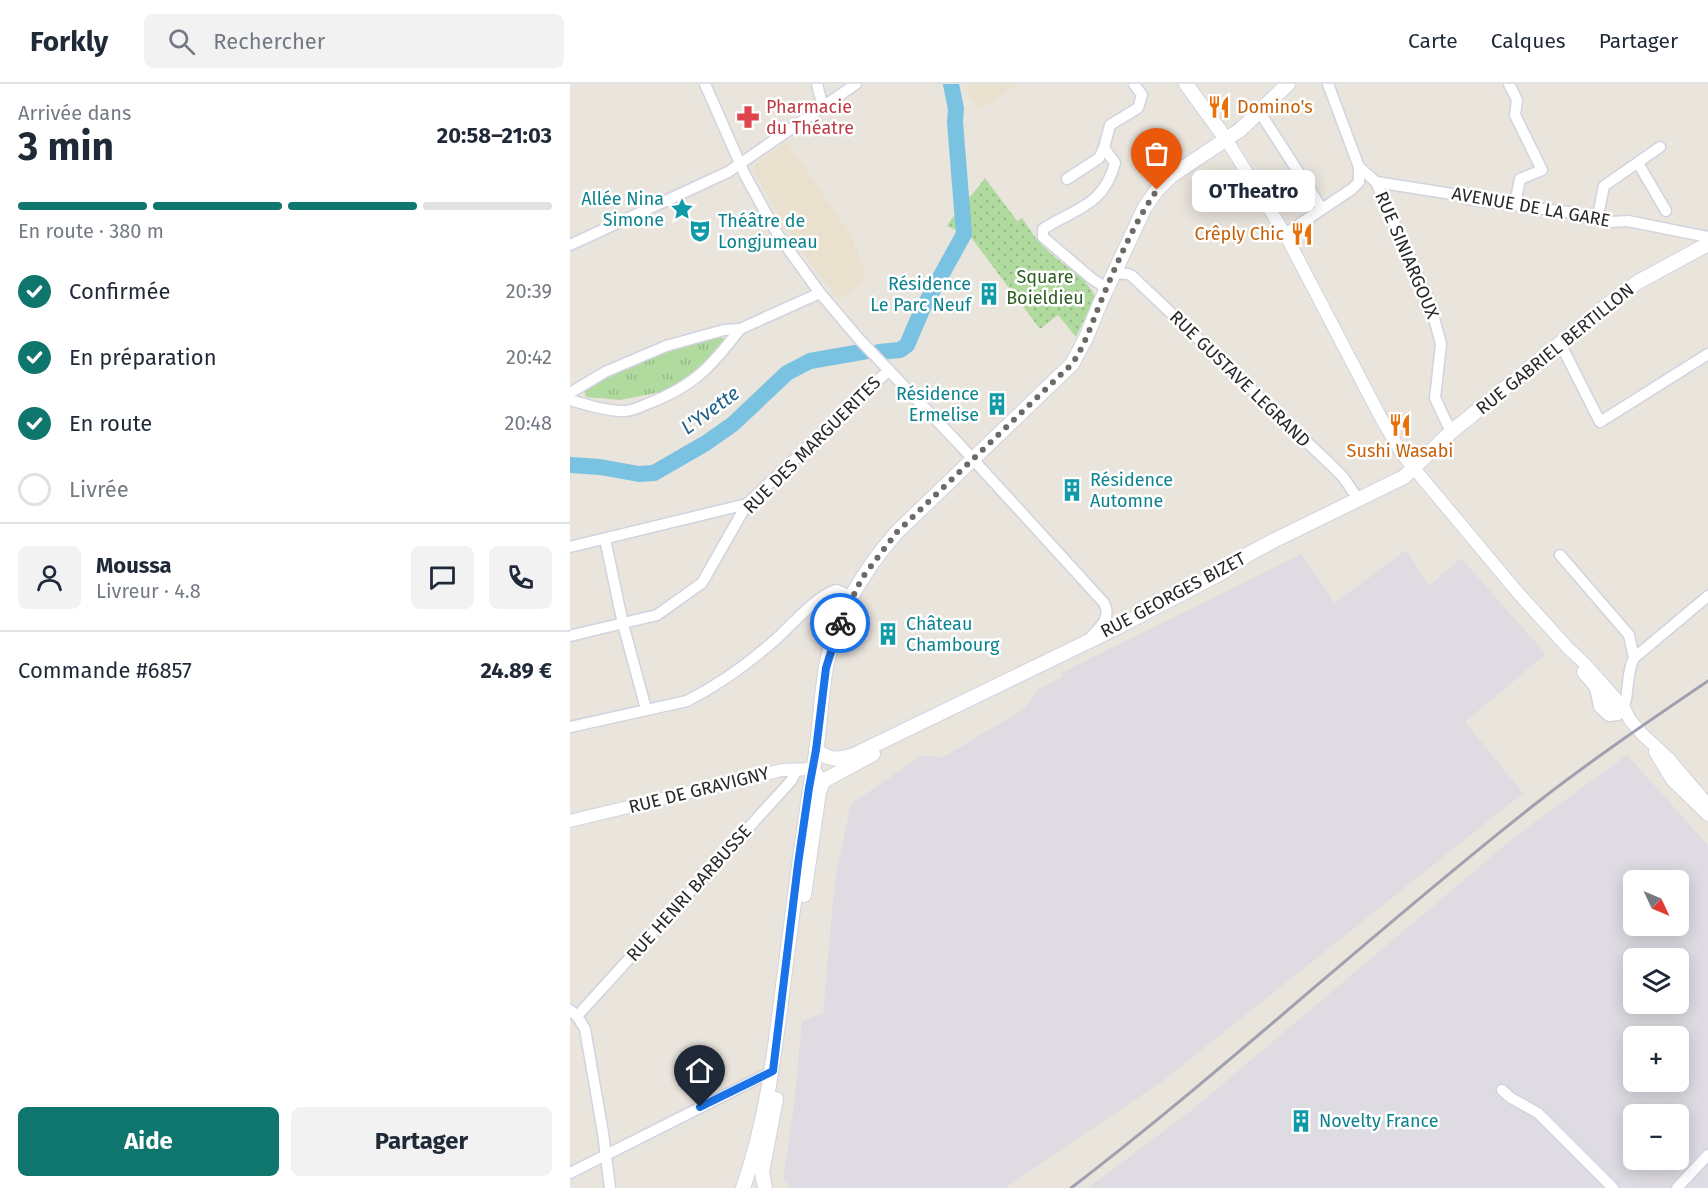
<!DOCTYPE html>
<html lang="fr">
<meta charset="utf-8">
<style>
:root{--surface:#fff;--page:#f2f2f3;--text:#1f2937;--muted:#747a83;--line:#e0e1e3;--accent:#0f766e}
body{margin:0;font-family:"Fira Sans",sans-serif;background:var(--page);color:var(--text);height:100vh;display:flex;flex-direction:column;font-size:22px;white-space:nowrap}
*{box-sizing:border-box;margin:0}
p{font-size:20px;color:var(--muted)}
.icon{flex:none;width:33px;height:33px;fill:none;stroke:currentColor;stroke-width:2;stroke-linecap:round;stroke-linejoin:round}
.map{position:relative;flex:1;overflow:hidden}
.side{display:flex;flex-direction:column;background:var(--surface);width:570px}
.side>*{flex:none}
.needle{width:39px;rotate:134deg}
.buttons{position:absolute;left:1053px;top:786px;display:grid;gap:12px}
.buttons a{display:grid;place-items:center;width:66px;height:66px;border-radius:9px;background:var(--surface);box-shadow:0 3px 15px #0003;font-size:30px}
.pin{position:absolute;display:grid;place-items:center;width:51px;height:51px;color:#fff;margin:-62px -26px;border-radius:50% 50% 50% 0;rotate:-45deg;box-shadow:0 0 6px #0007}
.pin .icon{rotate:45deg}
.courier{position:absolute;display:grid;place-items:center;width:60px;height:60px;margin:-30px;border:4px solid #1a73e8;border-radius:50%;background:#fff;color:#222;box-shadow:0 2px 8px #0007}
.bubble{position:absolute;height:42px;border-radius:9px;background:var(--surface);box-shadow:0 3px 15px #0003;font-size:20px;font-weight:700;line-height:42px;text-align:center}
.overview em{font-style:normal;font-weight:700}
.overview div{display:flex;flex-direction:column-reverse}
.overview{display:flex;align-items:center;justify-content:space-between;height:102px;padding:0 18px}
h1{font-size:39px;font-weight:700;line-height:45px}
.bar{display:grid;grid-template-columns:repeat(4,1fr);gap:9px 6px;align-content:center;height:72px;padding:0 18px}
.bar i{height:8px;border-radius:4px;background:var(--line)}
.bar .selected{background:var(--accent)}
.bar p{grid-column:span 4}
.line{display:flex;align-items:center;gap:15px;padding:0 18px;border-top:2px solid var(--line)}
.line div{flex:1}
.round{display:grid;place-items:center;flex:none;width:63px;height:63px;border-radius:9px;background:var(--page)}
ol{padding:0 18px;list-style:none}
li{display:flex;align-items:center;gap:18px;height:66px}
li p{margin-inline-start:auto}
li .icon{padding:6px;border-radius:50%;background:var(--accent);color:#fff;stroke-width:4}
li:last-child{color:var(--muted)}
li i{width:33px;height:33px;border:3px solid var(--line);border-radius:50%}
.primary-button{display:flex;gap:12px;margin-top:auto;padding:12px 18px}
.primary-button a{flex:1;height:69px;border-radius:9px;background:var(--accent);color:#fff;font-size:24px;font-weight:700;line-height:69px;text-align:center}
.primary-button a+a{background:var(--page);color:var(--text)}
header{display:flex;align-items:center;gap:36px;box-sizing:border-box;height:84px;padding:0 30px;background:var(--surface);border-bottom:2px solid var(--line)}
header strong{font-size:28px}
nav{display:flex;gap:33px;margin-inline-start:auto;font-size:21px}
.search{width:420px;height:54px;background:var(--page);display:flex;align-items:center;gap:15px;box-sizing:border-box;padding:0 21px;border-radius:9px;color:var(--muted);font-size:22px}
main{display:flex;flex:1;min-height:0}
.map>svg:first-child{display:block}
.industrial{fill:#dedce2;fill-rule:evenodd}
.education{fill:#e9e1cd}
.park{fill:url(#park-tufts)}
.garden{fill:url(#garden-dots)}
.lines{fill:none;stroke-linecap:round;stroke-linejoin:round}
.river{stroke:#79c2e1;stroke-width:16}
.minor-casing{stroke:#d1d3e0;stroke-width:13}
.tertiary-casing{stroke:#d1d3e0;stroke-width:14}
.secondary-casing{stroke:#d1d3e0;stroke-width:16}
.minor{stroke:#fff;stroke-width:10}
.tertiary{stroke:#fff;stroke-width:12}
.secondary{stroke:#fff;stroke-width:14}
.rail{stroke:#9fa1b1;stroke-width:3}
.done{stroke:#6c6a67;stroke-width:6;stroke-dasharray:0 10.8}
.route{stroke:#1a73e8;stroke-width:8}
.labels{text-anchor:middle;stroke-width:5;stroke-linejoin:round;paint-order:stroke}
.health-label{font-size:18px;fill:#be3a42;stroke:#fff;text-anchor:start}
.food-label{font-size:18px;fill:#c56008;stroke:#fff;text-anchor:start}
.culture-label{font-size:18px;fill:#0d838f;stroke:#fff;text-anchor:start}
.street-label{font-size:18px;fill:#282828;stroke:#fff}
.park-label{font-size:18px;fill:#2c5d21;stroke:#fff}
.water-label{font-size:20px;font-style:italic;fill:#1b608a;stroke:#fff}
</style>
<header>
<strong>Forkly</strong>
<div class="search"><svg class="icon" aria-label="search" viewBox="0 0 24 24"><circle cx="10" cy="10" r="6"/><path d="M15 15l6 6"/></svg>Rechercher</div>
<nav><a>Carte</a><a>Calques</a><a>Partager</a></nav>
</header>
<main>
<section class="side">
<div class="overview"><div><h1>3 min</h1><p>Arrivée dans</p></div><em>20:58–21:03</em></div>
<div class="bar"><i class="selected"></i><i class="selected"></i><i class="selected"></i><i></i><p>En route · 380 m</p></div>
<ol>
<li><svg class="icon" aria-label="check" viewBox="0 0 24 24"><path d="M5 12l5 5 9-10"/></svg>Confirmée<p>20:39</p></li>
<li><svg class="icon" aria-label="check" viewBox="0 0 24 24"><path d="M5 12l5 5 9-10"/></svg>En préparation<p>20:42</p></li>
<li><svg class="icon" aria-label="check" viewBox="0 0 24 24"><path d="M5 12l5 5 9-10"/></svg>En route<p>20:48</p></li>
<li><i></i>Livrée</li>
</ol>
<div class="line" style="height:108px"><a class="round"><svg class="icon" aria-label="person" viewBox="0 0 24 24"><circle cx="12" cy="8" r="4"/><path d="M4 21q1-7 8-7t8 7"/></svg></a><div><b>Moussa</b><p>Livreur · 4.8</p></div><a class="round"><svg class="icon" aria-label="chat" viewBox="0 0 24 24"><path d="M4 5h16v11H9l-5 4z"/></svg></a><a class="round"><svg class="icon" aria-label="phone" viewBox="0 0 24 24"><path d="M5 4h4l2 5-3 2q2 4 5 5l2-3 5 2v4C11 20 4 13 5 4z"/></svg></a></div>
<div class="line" style="height:78px"><div>Commande #6857</div><b>24.89 €</b></div>
<div class="primary-button"><a>Aide</a><a>Partager</a></div>
</section>
<div class="map">
<svg width="1138" height="1104" viewBox="0 0 1138 1104">
<defs>
<pattern id="park-tufts" width="24" height="20" patternUnits="userSpaceOnUse" patternTransform="scale(1.5)"><rect width="24" height="20" fill="#b0da9e"/><path d="M3 7l-1-3M5 7V3M7 7l1-3M15 17l-1-3M17 17v-4M19 17l1-3" fill="none" stroke="#97bb88"/></pattern>
<pattern id="garden-dots" width="8" height="8" patternUnits="userSpaceOnUse" patternTransform="scale(1.5)"><rect width="8" height="8" fill="#b0da9e"/><path d="M2 2h.1M6 6h.1" fill="none" stroke="#97bb88" stroke-width="1.8" stroke-linecap="round"/></pattern>
</defs>
<rect width="100%" height="100%" fill="#e9e4dc"/>
<g class="industrial">
<polygon points="836,466 859,502 891,474 976,570 895,638 953,709 594,996 435,1104 221,1104 213,1095 224,1022 232,937 253,929 265,795 281,720 351,672 373,673 453,626 469,605 493,593 491,589 731,470 765,519"/>
<path d="M1057,671L1138,761V1104H518L623,1025L947,751ZM1064,796H1108V842H1064ZM1064,874H1108V920H1064ZM1064,952H1108V998H1064ZM1064,1030H1108V1076H1064Z"/>
</g>
<g class="education">
<polygon points="399,0 447,0 410,26 397,7"/>
<polygon points="217,58 281,151 295,189 292,198 269,216 226,160 183,87 185,80"/>
</g>
<polygon class="park" points="149,253 155,255 143,275 101,306 50,316 16,313 14,306 31,294 95,263"/>
<path class="garden" d="M415,94L447,137L452,134C459,144 466,156 475,164C491,181 516,191 525,213L506,253L488,231L470,245L400,152L377,142C388,124 403,111 415,94Z"/>
<g class="lines">
<g class="river">
<polyline points="309,268 330,266 337,261 352,226 394,150 385,38 386,25 381,0"/>
<polyline points="0,381 30,383 69,390 84,389 136,359 163,340 217,289 240,277 297,267"/>
</g>
<g class="minor-casing">
<g id="minor">
<path d="M135,0L175,91L208,151L250,209L289,255L390,361L534,519C542,534 530,543 520,554"/>
<polyline points="247,0 253,23"/>
<polyline points="939,0 947,16 945,31 972,86 950,95 945,120"/>
<polyline points="689,27 752,125"/>
<polyline points="1068,79 1096,127"/>
<polyline points="789,83 806,98 882,110 902,116 998,128 1017,134 1040,138 1058,137 1138,153"/>
<polyline points="497,95 529,74 534,64"/>
<polyline points="806,98 859,216 871,260 865,314 881,348"/>
<polyline points="1027,136 1034,102 1090,63"/>
<polyline points="715,150 782,105 789,98 789,83 758,0"/>
<polyline points="0,161 158,88 286,0"/>
<polyline points="544,189 558,190 562,192 760,380 773,393 788,415"/>
<path d="M537,205L521,194L473,153V145C507,124 534,121 545,79L534,64L540,41L568,24L572,11L564,0"/>
<polyline points="991,261 1030,338 1138,270"/>
<polyline points="0,309 35,288 96,262 154,246 170,245 250,209"/>
<path d="M0,316C17,321 37,327 55,327C62,327 70,323 77,320C123,303 141,283 170,245"/>
<polyline points="35,455 53,540 76,625"/>
<polyline points="0,463 177,420"/>
<polyline points="990,471 1059,551 1064,574"/>
<polyline points="0,552 87,531 132,499 177,420 319,286"/>
<path d="M1025,604L1029,623L1039,632L1048,631C1062,617 1054,592 1064,574L1138,512"/>
<path d="M0,643L117,617C148,601 179,579 205,556C222,541 245,513 266,506L282,512"/>
<polyline points="0,926 7,932 15,945 33,1049 40,1104"/>
<polyline points="7,932 221,697 227,685"/>
<polyline points="932,1006 941,1014 968,1029 1043,1104"/>
<polyline points="0,1089 203,987"/>
<polyline points="1107,1104 1138,1071"/>
</g>
</g>
<g class="tertiary-casing">
<g id="tertiary">
<polyline points="656,55 715,150 811,334 832,370 949,510 998,564 1015,580 1054,624 1060,636 1072,650 1099,675 1138,721"/>
<polyline points="1013,588 1042,622"/>
<polyline points="1085,668 1102,696 1138,731"/>
<polyline points="0,737 212,686 243,685 248,691"/>
</g>
</g>
<g class="secondary-casing">
<g id="secondary">
<polyline points="616,0 656,55"/>
<path d="M246,666C260,677 268,676 284,671L544,545L653,488L677,471L705,456L834,393L881,348L1050,211L1068,198L1138,160"/>
<polyline points="234,811 249,708 253,697 303,670"/>
<path d="M173,1104C197,1036 205,965 214,894C224,819 233,744 246,669C250,641 251,612 256,583C265,532 294,486 327,448L502,280L516,254L531,217L575,123L587,106L601,92L670,46L718,0"/>
<polyline points="195,1104 192,1088 206,1015"/>
</g>
</g>
<use href="#minor" class="minor"/>
<use href="#tertiary" class="tertiary"/>
<use href="#secondary" class="secondary"/>
<path class="rail" d="M501,1104C660,982 806,845 964,721C1020,677 1079,637 1138,597"/>
</g>
<g class="lines">
<path class="done" d="M270,539L292,494L327,448L502,280C515,261 522,239 531,217C547,179 564,139 587,106"/>
<polyline class="route" points="130,1023 203,987 228,780 239,704 246,666 256,584 270,539"/>
</g>
<defs>
<g id="restaurant-bare" transform="scale(1.8)"><path d="M-5-6h1v4h1v-4h1v4h1v-4h1v5L-1.5 .5V6h-2V.5L-5-1ZM5-6V6H3V1.5H1.5Q1.5-4 5-6Z" fill="#e8710a" stroke="#fff" stroke-width="2.5" paint-order="stroke"/></g>
<g id="pharmacy-bare" transform="scale(1.8)"><path d="M-2-6h4v4h4v4h-4v4h-4v-4h-4v-4h4Z" fill="#e0444e" stroke="#fff" stroke-width="2.5" paint-order="stroke"/></g>
<g id="sight-bare" transform="scale(1.8)"><path d="M0-6L1.8-2.2L6-1.7L2.9 1.2L3.7 5.4L0 3.3L-3.7 5.4L-2.9 1.2L-6-1.7L-1.8-2.2Z" fill="#0f9aa8" stroke="#fff" stroke-width="2.5" paint-order="stroke"/></g>
<g id="theatre-bare" transform="scale(1.8)"><path d="M-5-5.5Q0-4 5-5.5V0Q5 5 0 6Q-5 5-5 0ZM-3.3-2.5H-1v1.5H-3.3ZM1-2.5H3.3v1.5H1ZM-2.8 1Q0 5.5 2.8 1Z" fill="#0f9aa8" stroke="#fff" stroke-width="2.5" paint-order="stroke"/></g>
<g id="building-bare" transform="scale(1.8)"><path d="M-4-6H4V6H1V3H-1V6H-4ZM-2.5-4.3h1.7v1.8h-1.7ZM.8-4.3h1.7v1.8H.8ZM-2.5-1h1.7V.8h-1.7ZM.8-1h1.7V.8H.8Z" fill="#0f9aa8" stroke="#fff" stroke-width="2.5" paint-order="stroke"/></g>
</defs>
<g fill-rule="evenodd">
<use href="#restaurant-bare" x="649" y="23"/>
<use href="#pharmacy-bare" x="178" y="33"/>
<use href="#sight-bare" x="112" y="125"/>
<use href="#theatre-bare" x="130" y="147"/>
<use href="#restaurant-bare" x="732" y="150"/>
<use href="#building-bare" x="419" y="210"/>
<use href="#building-bare" x="427" y="320"/>
<use href="#restaurant-bare" x="830" y="341"/>
<use href="#building-bare" x="502" y="406"/>
<use href="#building-bare" x="318" y="550"/>
<use href="#building-bare" x="731" y="1037"/>
</g>
<g class="labels">
<g class="health-label">
<text x="196" y="29">Pharmacie<tspan x="196" dy="21">du Théatre</tspan></text>
</g>
<g class="food-label">
<text x="667" y="29">Domino's</text>
<text x="714" y="156" text-anchor="end">Crêply Chic</text>
<text x="830" y="373" text-anchor="middle">Sushi Wasabi</text>
</g>
<g class="culture-label">
<text x="94" y="121" text-anchor="end">Allée Nina<tspan x="94" dy="21">Simone</tspan></text>
<text x="148" y="143">Théâtre de<tspan x="148" dy="21">Longjumeau</tspan></text>
<text x="401" y="206" text-anchor="end">Résidence<tspan x="401" dy="21">Le Parc Neuf</tspan></text>
<text x="409" y="316" text-anchor="end">Résidence<tspan x="409" dy="21">Ermelise</tspan></text>
<text x="520" y="402">Résidence<tspan x="520" dy="21">Automne</tspan></text>
<text x="336" y="546">Château<tspan x="336" dy="21">Chambourg</tspan></text>
<text x="749" y="1043">Novelty France</text>
</g>
<g class="street-label">
<text transform="translate(961 123) rotate(10)" y="6">AVENUE DE LA GARE</text>
<text transform="translate(837 171) rotate(67)" y="6">RUE SINIARGOUX</text>
<text transform="translate(985 265) rotate(-39)" y="6">RUE GABRIEL BERTILLON</text>
<text transform="translate(670 295) rotate(44)" y="6">RUE GUSTAVE LEGRAND</text>
<text transform="translate(242 361) rotate(-45)" y="6">RUE DES MARGUERITES</text>
<text transform="translate(603 511) rotate(-28)" y="6">RUE GEORGES BIZET</text>
<text transform="translate(129 706) rotate(-14)" y="6">RUE DE GRAVIGNY</text>
<text transform="translate(119 809) rotate(-48)" y="6">RUE HENRI BARBUSSE</text>
</g>
<g class="park-label">
<text x="475" y="199">Square<tspan x="475" dy="21">Boieldieu</tspan></text>
</g>
<g class="water-label">
<text transform="translate(140 326) rotate(-36)" y="7">L'Yvette</text>
</g>
</g>
</svg>
<div class="buttons">
<a><svg class="needle" viewBox="-14 -14 28 28"><path d="M0-13l5 13h-10z" fill="#e53935"/><path d="M0 13l5-13h-10z" fill="#747a83"/></svg></a>
<a><svg class="icon" aria-label="layers" viewBox="0 0 24 24"><path d="M12 4l9 5-9 5-9-5zM3 14l9 5 9-5"/></svg></a>
<a>+</a>
<a>−</a>
</div>
<div class="pin" style="left:587px;top:106px;background:#ea580c"><svg class="icon" aria-label="bag" viewBox="0 0 24 24"><path d="M5 8h14l-1 12H6zM9 8a3 3 0 0 1 6 0"/></svg></div>
<div class="pin" style="left:130px;top:1023px;background:#1f2937"><svg class="icon" aria-label="home" viewBox="0 0 24 24"><path d="M3 11l9-7 9 7M6 9v11h12V9"/></svg></div>
<div class="courier" style="left:270px;top:539px"><svg class="icon" aria-label="bike" viewBox="0 0 24 24"><circle cx="6" cy="16" r="4"/><circle cx="18" cy="16" r="4"/><path d="M6 16l4-8h5l3 8M10 8l3 8H6M13 5h3"/></svg></div>
<div class="bubble" style="left:622px;top:86px;width:123px">O'Theatro</div>
</div>
</main>
